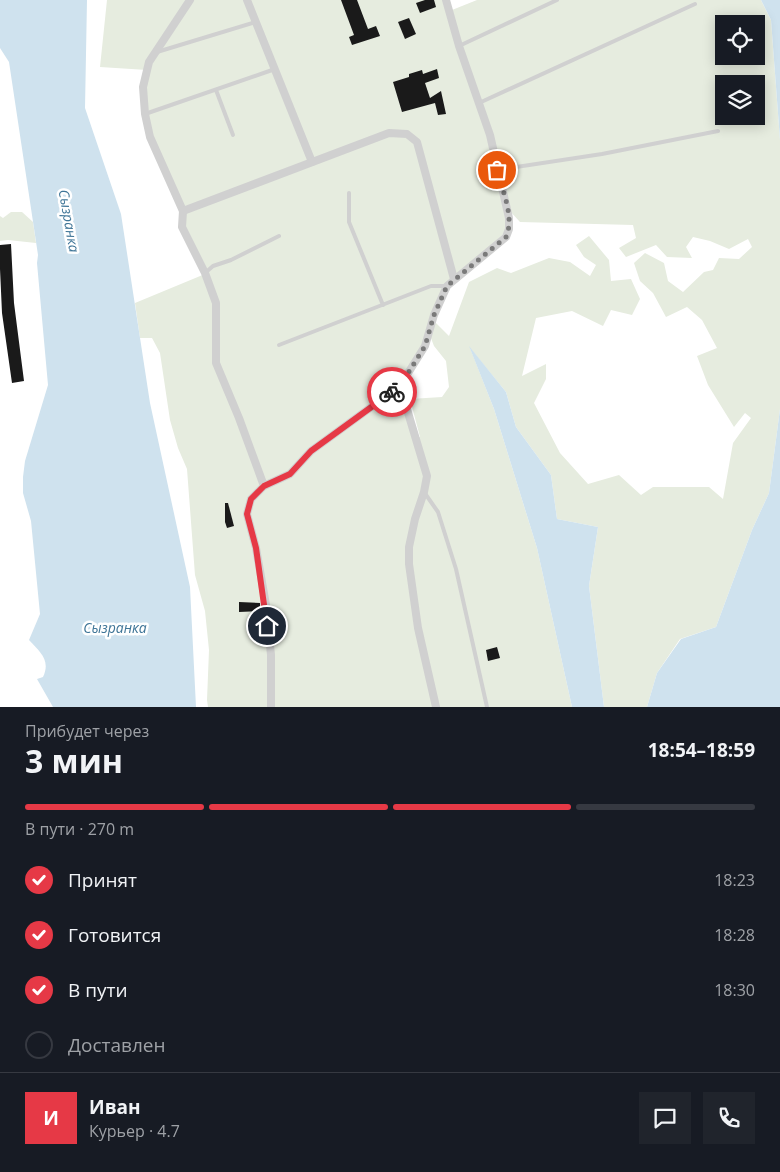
<!DOCTYPE html>
<html lang="ru">
<meta charset="utf-8">
<style>
:root{--surface:#171b24;--page:#20242c;--text:#f1f3f6;--muted:#9ea1a6;--line:#363941;--accent:#e63946}
body{margin:0;font-family:"Open Sans",sans-serif;background:var(--page);color:var(--text);height:100vh;display:flex;flex-direction:column;font-size:19px;white-space:nowrap}
*{box-sizing:border-box;margin:0}
p{font-size:16px;color:var(--muted)}
.icon{flex:none;width:28px;height:28px;fill:none;stroke:currentColor;stroke-width:2;stroke-linecap:round;stroke-linejoin:round}
.map{position:relative;height:707px;overflow:hidden}
.drawer{display:flex;flex-direction:column;background:var(--surface);flex:1}
.drawer>*{flex:none}
.controls{position:absolute;left:715px;top:15px;display:grid;gap:10px}
.controls a{display:grid;place-items:center;width:50px;height:50px;border-radius:0px;background:var(--surface);box-shadow:0 2px 12px #0003;font-size:25px}
.pin{position:absolute;display:grid;place-items:center;width:42px;height:42px;color:#fff;margin:-21px;border:2px solid #fff;border-radius:50%;box-shadow:0 1px 5px #0007}
.courier{position:absolute;display:grid;place-items:center;width:50px;height:50px;margin:-25px;border:4px solid #e63946;border-radius:50%;background:#fff;color:#222;box-shadow:0 1px 6px #0007}
.overview em{font-style:normal;font-weight:700}
.overview div{display:flex;flex-direction:column-reverse}
.overview{display:flex;align-items:center;justify-content:space-between;height:85px;padding:0 25px}
h1{font-size:32px;font-weight:700;line-height:38px}
.bar{display:grid;grid-template-columns:repeat(4,1fr);gap:8px 5px;align-content:center;height:60px;padding:0 25px}
.bar i{height:6px;border-radius:4px;background:var(--line)}
.bar .on{background:var(--accent)}
.bar p{grid-column:span 4}
.line{display:flex;align-items:center;gap:12px;padding:0 25px;border-top:1px solid var(--line)}
.line div{flex:1}
.round{display:grid;place-items:center;flex:none;width:52px;height:52px;border-radius:0px;background:var(--page)}
ol{padding:0 25px;list-style:none}
li{display:flex;align-items:center;gap:15px;height:55px}
li p{margin-inline-start:auto}
li .icon{padding:5px;border-radius:50%;background:var(--accent);color:#fff;stroke-width:4}
li:last-child{color:var(--muted)}
li i{width:28px;height:28px;border:2px solid var(--line);border-radius:50%}
.map>svg:first-child{display:block}
.green{fill:#e6ecdf;fill-rule:evenodd}
.water{fill:#cfe2ee}
.building{fill:#1a1a1a}
.lines{fill:none;stroke-linecap:round;stroke-linejoin:round}
.lane{stroke:#d0d0d0;stroke-width:4}
.street{stroke:#d0d0d0;stroke-width:8}
.done{stroke:#7a7a7a;stroke-width:5;stroke-dasharray:0 9}
.route{stroke:#e63946;stroke-width:6}
.labels{text-anchor:middle;stroke-width:5;stroke-linejoin:round;paint-order:stroke}
.water-label{font-size:14px;font-style:italic;fill:#3f7597;stroke:#fff}
</style>
<div class="map">
<svg width="780" height="707" viewBox="0 0 780 707">
<rect width="100%" height="100%" fill="#fff"/>
<g class="green">
<path d="M107,0H443L447,12L477,0H761L771,20L780,140V409L769,493L752,530L716,627L680,639L657,673L647,707H604L589,586L598,527L557,519L551,475L516,427L506,392L470,348L494,409L537,548L572,707H208L207,700L209,650L205,611L195,575L187,469L178,448L170,420L160,353L152,338H140L135,303L205,274L182,227L183,211L150,137L145,114L147,70L100,67ZM724,24H756V56H724ZM724,84H756V116H724ZM507,208L520,222L633,225L636,238L619,248L626,257L656,245L667,257L692,258L686,247L693,237L710,241L729,249L748,239L752,247L739,259L719,258L713,270L704,272L683,292L668,281L664,263L645,253L634,263L640,281L653,293L666,317L687,307L702,320L717,348L697,356L708,385L734,427L745,413L751,418L733,443L723,499L709,487H653L641,495L619,475L588,484L560,453L534,403L546,379V364L522,376L536,318L572,311L603,326L611,310L632,315L640,299L631,279L611,281L609,260L589,236L576,245L584,257L596,265L590,276L570,262L549,258L511,273L497,268L469,282L449,336L436,323L430,332L450,282L509,229ZM429,333L434,346L446,361L449,387L442,397L410,399L420,437H415L400,386Z"/>
<polygon points="11,212 22,212 33,222 36,243 8,240 0,241 0,216 3,218"/>
</g>
<g class="water">
<path d="M0,0H87L85,108L121,214L150,403L190,587L196,707H53L37,679L43,677C51,660 40,652 29,640L40,614L31,521L23,493V477L25,461L48,385L37,263L38,255L9,62L0,48Z"/>
<polygon points="761,0 780,0 780,140 771,20"/>
<polygon points="469,346 506,392 516,427 551,475 557,519 598,527 589,586 604,707 572,707 537,548 494,409"/>
<polygon points="780,409 780,707 647,707 657,673 681,639 716,627 752,530 769,493"/>
</g>
<g class="building">
<polygon points="341,0 357,0 368,29 376,26 380,36 352,45 349,37 354,35"/>
<polygon points="425,0 434,0 436,7 420,13 416,3"/>
<polygon points="409,18 416,34 405,39 398,22"/>
<polygon points="437,69 439,78 425,83 430,98 441,91 446,114 438,115 435,103 402,112 393,82 409,77 409,74 422,70 423,74"/>
<polygon points="11,244 14,303 24,381 12,383 2,313 0,269 0,245"/>
<polygon points="225,503 228,503 234,526 227,528 225,522"/>
<polygon points="239,602 260,603 260,611 239,612"/>
<polygon points="497,647 500,658 488,661 486,650"/>
</g>
<g class="lines">
<g class="lane">
<polyline points="459,46 557,0"/>
<polyline points="157,52 256,22"/>
<polyline points="216,90 233,135"/>
<polyline points="479,103 695,4"/>
<polyline points="145,114 275,69"/>
<polyline points="497,170 602,154 718,131"/>
<polyline points="349,193 349,222 383,305"/>
<polyline points="205,273 213,266 231,260 279,236"/>
<polyline points="279,345 431,286 447,286"/>
<polyline points="424,492 438,512 456,569 487,707"/>
</g>
<g class="street">
<polyline points="190,0 149,62 143,87 145,114 150,137 183,211 182,227 205,273 216,303 216,363 239,418 264,486"/>
<polyline points="247,0 312,162"/>
<polyline points="183,211 389,133 407,134 417,142 454,279"/>
<polyline points="271,707 271,655 266,605 256,548 247,514 251,499 264,486 290,474 311,451 400,386"/>
<polyline points="436,707 418,628 409,564 409,547 415,519 424,492 427,476 400,386 425,346 434,315 447,286 506,237 509,229 509,218 490,135 459,46 446,0"/>
</g>
</g>
<g class="lines">
<path class="done" d="M392,392L400,386L425,346L434,315L447,286L506,237C515,217 502,190 497,170"/>
<polyline class="route" points="267,626 256,548 247,514 251,499 264,486 290,474 311,451 392,392"/>
</g>
<g class="labels">
<g class="water-label">
<text transform="translate(69 221) rotate(80)" y="5">Сызранка</text>
<text x="115" y="633">Сызранка</text>
</g>
</g>
</svg>
<div class="controls">
<a><svg class="icon" aria-label="locate" viewBox="0 0 24 24"><circle cx="12" cy="12" r="6"/><path d="M12 2v4M12 18v4M2 12h4M18 12h4"/></svg></a>
<a><svg class="icon" aria-label="layers" viewBox="0 0 24 24"><path d="M12 4l9 5-9 5-9-5zM3 14l9 5 9-5"/></svg></a>
</div>
<div class="pin" style="left:497px;top:170px;background:#ea580c"><svg class="icon" aria-label="bag" viewBox="0 0 24 24"><path d="M5 8h14l-1 12H6zM9 8a3 3 0 0 1 6 0"/></svg></div>
<div class="pin" style="left:267px;top:626px;background:#1f2937"><svg class="icon" aria-label="home" viewBox="0 0 24 24"><path d="M3 11l9-7 9 7M6 9v11h12V9"/></svg></div>
<div class="courier" style="left:392px;top:392px"><svg class="icon" aria-label="bike" viewBox="0 0 24 24"><circle cx="6" cy="16" r="4"/><circle cx="18" cy="16" r="4"/><path d="M6 16l4-8h5l3 8M10 8l3 8H6M13 5h3"/></svg></div>
</div>
<section class="drawer">
<div class="overview"><div><h1>3 мин</h1><p>Прибудет через</p></div><em>18:54–18:59</em></div>
<div class="bar"><i class="on"></i><i class="on"></i><i class="on"></i><i></i><p>В пути · 270 m</p></div>
<ol>
<li><svg class="icon" aria-label="check" viewBox="0 0 24 24"><path d="M5 12l5 5 9-10"/></svg>Принят<p>18:23</p></li>
<li><svg class="icon" aria-label="check" viewBox="0 0 24 24"><path d="M5 12l5 5 9-10"/></svg>Готовится<p>18:28</p></li>
<li><svg class="icon" aria-label="check" viewBox="0 0 24 24"><path d="M5 12l5 5 9-10"/></svg>В пути<p>18:30</p></li>
<li><i></i>Доставлен</li>
</ol>
<div class="line" style="height:90px"><b class="round" style="background:var(--accent);color:#fff">И</b><div><b>Иван</b><p>Курьер · 4.7</p></div><a class="round"><svg class="icon" aria-label="chat" viewBox="0 0 24 24"><path d="M4 5h16v11H9l-5 4z"/></svg></a><a class="round"><svg class="icon" aria-label="phone" viewBox="0 0 24 24"><path d="M5 4h4l2 5-3 2q2 4 5 5l2-3 5 2v4C11 20 4 13 5 4z"/></svg></a></div>
</section>
